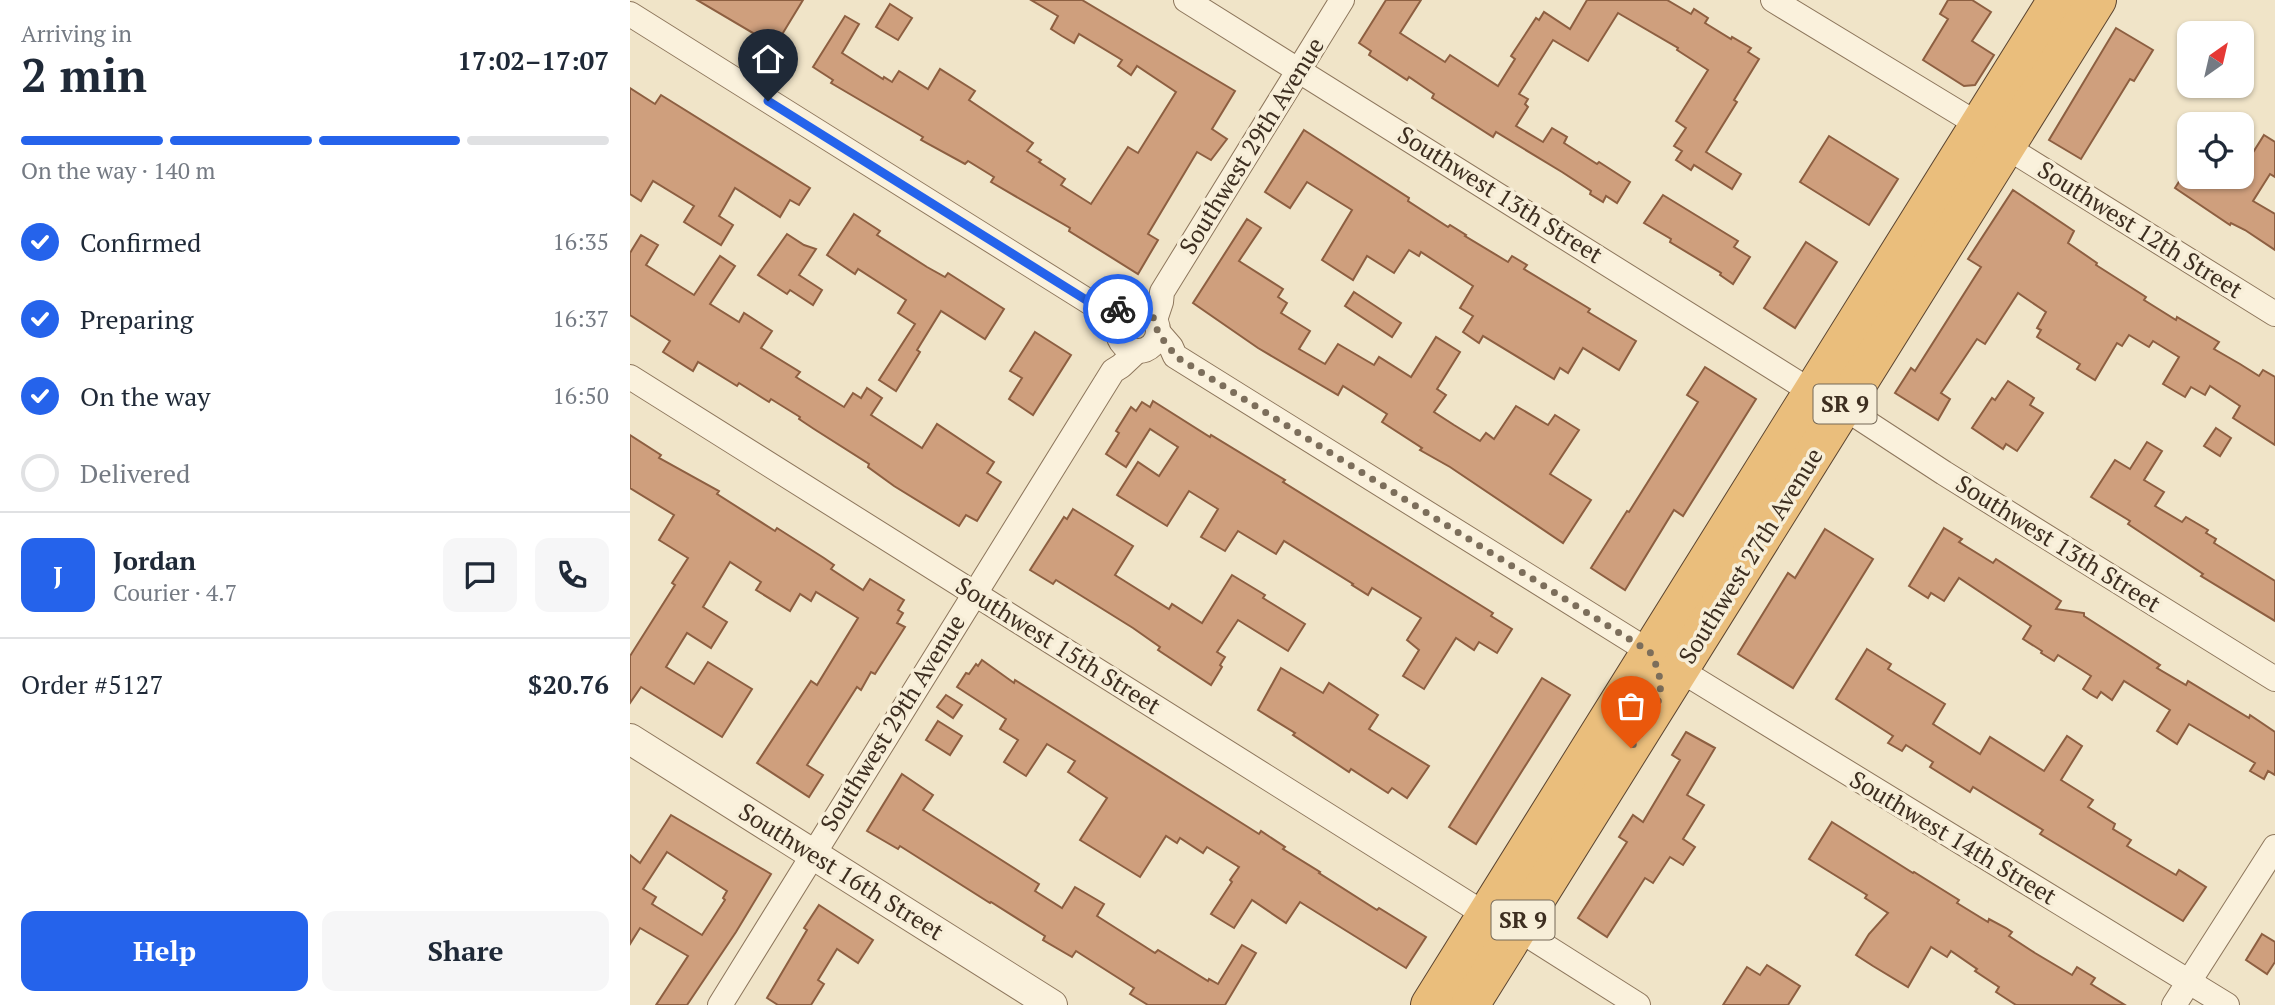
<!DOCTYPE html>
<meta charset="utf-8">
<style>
:root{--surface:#fff;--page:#f6f6f7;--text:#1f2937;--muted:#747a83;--line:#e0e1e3;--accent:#2563eb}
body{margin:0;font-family:"PT Serif",serif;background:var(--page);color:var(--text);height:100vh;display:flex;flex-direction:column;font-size:26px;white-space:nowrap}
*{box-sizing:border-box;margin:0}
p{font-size:23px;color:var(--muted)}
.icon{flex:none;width:38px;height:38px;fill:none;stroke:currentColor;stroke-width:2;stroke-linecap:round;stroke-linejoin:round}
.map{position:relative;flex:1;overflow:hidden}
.side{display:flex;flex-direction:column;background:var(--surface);width:630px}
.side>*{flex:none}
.needle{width:46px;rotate:34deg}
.controls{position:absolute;left:1547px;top:21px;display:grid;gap:14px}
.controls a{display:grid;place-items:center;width:77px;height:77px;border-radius:14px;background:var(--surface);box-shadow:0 2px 5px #0004;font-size:35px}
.pin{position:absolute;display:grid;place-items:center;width:60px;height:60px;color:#fff;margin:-72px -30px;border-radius:50% 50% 50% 0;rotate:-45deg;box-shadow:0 0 7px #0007}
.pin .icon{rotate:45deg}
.courier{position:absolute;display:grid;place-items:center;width:70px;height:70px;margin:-35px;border:5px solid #2563eb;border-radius:50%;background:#fff;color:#222;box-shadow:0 2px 9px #0007}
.overview em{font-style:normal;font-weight:800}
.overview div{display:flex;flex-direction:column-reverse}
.overview{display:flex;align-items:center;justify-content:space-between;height:119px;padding:0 21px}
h1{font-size:46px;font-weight:800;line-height:52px}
.bar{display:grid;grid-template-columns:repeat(4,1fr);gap:10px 7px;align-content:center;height:84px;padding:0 21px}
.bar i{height:9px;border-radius:5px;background:var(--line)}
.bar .current{background:var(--accent)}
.bar p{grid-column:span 4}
.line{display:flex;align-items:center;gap:18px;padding:0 21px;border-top:2px solid var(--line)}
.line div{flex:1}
.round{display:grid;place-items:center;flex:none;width:74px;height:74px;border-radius:14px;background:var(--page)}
ol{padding:0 21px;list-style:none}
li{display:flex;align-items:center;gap:21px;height:77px}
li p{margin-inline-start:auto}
li .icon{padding:7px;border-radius:50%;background:var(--accent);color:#fff;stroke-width:4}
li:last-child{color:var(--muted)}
li i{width:38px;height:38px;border:4px solid var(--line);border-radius:50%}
.button{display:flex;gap:14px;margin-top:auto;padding:14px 21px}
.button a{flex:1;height:80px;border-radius:14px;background:var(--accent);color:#fff;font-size:28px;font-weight:800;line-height:80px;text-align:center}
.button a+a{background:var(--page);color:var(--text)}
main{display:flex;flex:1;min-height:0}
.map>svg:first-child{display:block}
.building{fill:#cf9f7d;stroke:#8d5f41;stroke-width:2;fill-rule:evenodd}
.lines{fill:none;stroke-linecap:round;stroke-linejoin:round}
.minor-casing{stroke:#8d765c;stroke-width:26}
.tertiary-casing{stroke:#8d765c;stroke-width:32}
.trunk-casing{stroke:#5b4430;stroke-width:40}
.minor{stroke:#faf1dc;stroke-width:24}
.tertiary{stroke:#faf1dc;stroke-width:30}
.trunk{stroke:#eabe7c;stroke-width:38}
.done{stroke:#7c6e5b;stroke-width:7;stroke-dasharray:0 12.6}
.route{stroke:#2563eb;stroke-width:9}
.labels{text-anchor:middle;stroke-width:7;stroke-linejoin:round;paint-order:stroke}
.shield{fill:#f7eed8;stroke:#756857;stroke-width:2}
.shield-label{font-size:23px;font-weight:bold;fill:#3d2e20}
.street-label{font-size:24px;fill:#3d2e20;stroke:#f7eed8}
</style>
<main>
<section class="side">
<div class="overview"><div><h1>2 min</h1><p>Arriving in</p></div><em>17:02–17:07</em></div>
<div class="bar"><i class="current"></i><i class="current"></i><i class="current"></i><i></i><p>On the way · 140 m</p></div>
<ol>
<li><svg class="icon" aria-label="check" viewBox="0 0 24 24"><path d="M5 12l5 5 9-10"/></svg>Confirmed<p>16:35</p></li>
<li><svg class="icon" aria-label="check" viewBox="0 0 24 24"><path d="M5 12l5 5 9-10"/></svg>Preparing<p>16:37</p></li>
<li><svg class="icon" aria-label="check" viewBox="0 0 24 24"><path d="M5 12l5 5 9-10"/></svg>On the way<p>16:50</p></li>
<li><i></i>Delivered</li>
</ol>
<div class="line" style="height:126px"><b class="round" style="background:var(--accent);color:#fff">J</b><div><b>Jordan</b><p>Courier · 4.7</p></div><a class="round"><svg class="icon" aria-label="chat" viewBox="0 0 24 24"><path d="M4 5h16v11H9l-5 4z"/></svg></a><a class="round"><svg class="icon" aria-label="phone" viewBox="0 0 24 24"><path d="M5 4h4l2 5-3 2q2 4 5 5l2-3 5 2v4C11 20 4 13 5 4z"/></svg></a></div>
<div class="line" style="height:91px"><div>Order #5127</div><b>$20.76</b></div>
<div class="button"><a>Help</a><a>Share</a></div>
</section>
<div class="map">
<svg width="1645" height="1005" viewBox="0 0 1645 1005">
<rect width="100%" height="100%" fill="#f0e4c8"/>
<g class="building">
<polygon points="67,0 173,0 145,46"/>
<polygon points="401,0 452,0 605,91 582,129 597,139 581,160 567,152 518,234 528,240 508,274 439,231 440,228 361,182 364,177 338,161 335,164 291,140 293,137 201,83 203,80 183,67 215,16 229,24 212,53 253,79 254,77 262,82 269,71 298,89 310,69 345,91 339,100 403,143 397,151 411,160 409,162 435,179 431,185 461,204 498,147 508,153 546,92 507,66 501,75 488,66 492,60 449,34 444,43 432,36 421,29 428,16"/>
<polygon points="756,0 791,0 770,33 815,62 820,55 868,86 885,59 881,56 906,18 909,20 914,12 940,29 957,0 1037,0 1061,14 1064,9 1078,18 1075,23 1101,39 1102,37 1121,48 1118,52 1129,59 1104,100 1107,102 1076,152 1111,174 1102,189 1064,165 1061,170 1046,160 1052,151 1044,146 1056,128 1046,121 1078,70 1047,50 1048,48 988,13 958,61 923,40 889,94 898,99 895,104 898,107 886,126 913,142 922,128 937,137 934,143 967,164 969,162 1000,182 987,203 976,196 973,202 960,194 961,191 932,172 866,132 863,137 802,98 804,94 779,77 777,80 739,55 741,51 729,43"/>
<polygon points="1318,0 1342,0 1361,12 1342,41 1364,55 1345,85 1334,86 1293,60 1318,19 1310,14"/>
<polygon points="260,4 282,18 268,40 246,27"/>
<polygon points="1486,28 1523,50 1504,81 1500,79 1451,159 1419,140"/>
<polygon points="0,88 25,104 31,95 180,188 169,205 160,200 150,217 105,188 89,216 103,225 91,245 54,222 64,206 23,181 11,201 0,194"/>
<polygon points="674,130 779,198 778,201 818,227 820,225 836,235 835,236 878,262 882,256 897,265 894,269 960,309 958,312 1006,341 989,370 953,348 938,373 930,368 924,379 853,336 849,343 833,332 843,316 830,308 843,286 791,252 789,256 779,250 764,273 737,256 723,280 692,260 722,210 677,182 660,208 635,192"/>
<polygon points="1634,135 1645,142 1645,177 1640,174 1623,201 1645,214 1645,250 1615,230 1601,223 1600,225 1545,188 1552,177 1612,177 1612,170"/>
<polygon points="1199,136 1268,179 1239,225 1170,182"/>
<polygon points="1383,190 1444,231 1438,243 1467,263 1466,265 1516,297 1514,300 1546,320 1547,317 1589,342 1584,349 1610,364 1629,376 1633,370 1645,377 1645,445 1603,418 1610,406 1580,386 1575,395 1561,387 1555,397 1533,384 1549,357 1523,341 1519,347 1499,335 1492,346 1487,343 1465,380 1447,369 1450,364 1407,337 1411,330 1407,328 1416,312 1388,293 1355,344 1347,339 1311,393 1320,399 1308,420 1265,393 1281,368 1285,371 1351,267 1338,259"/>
<polygon points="1033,195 1108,241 1104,247 1120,257 1103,284 1090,275 1091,273 1040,242 1041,239 1014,223"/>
<polygon points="224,214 250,231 247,235 297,267 315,277 318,273 374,309 355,339 311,311 287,350 290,352 266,391 249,380 285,324 268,313 276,300 228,269 225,274 197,255"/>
<polygon points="617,219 631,228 609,261 653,289 648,297 657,303 651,313 680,331 669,349 695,364 708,344 744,365 749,357 781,377 806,337 830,352 807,389 816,395 804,412 824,425 850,441 856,433 864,439 886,406 918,425 925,415 949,430 920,474 961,500 933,543 820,467 790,450 792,448 752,422 757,414 713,386 708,395 628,348 563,303"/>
<polygon points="157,234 174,245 186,249 169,275 192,290 183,305 160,290 157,294 128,275"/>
<polygon points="11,235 28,245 16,265 64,295 90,256 105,266 80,304 109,322 114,313 142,331 131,348 170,372 166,377 214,407 223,393 231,398 237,388 252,398 241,415 292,448 307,424 364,462 357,473 371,482 347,521 336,515 329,526 264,486 238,467 239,464 184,429 169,419 170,417 141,399 139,402 109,383 107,386 68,362 63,371 33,352 40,341 0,315 0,253"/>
<polygon points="1176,242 1207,262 1165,328 1134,308"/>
<polygon points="724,292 771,323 762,337 715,306"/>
<polygon points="405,332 441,355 403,415 379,399 392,378 380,371"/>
<polygon points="1075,367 1126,399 1053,516 1044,510 995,590 961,568 997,511 999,512 1068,402 1057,395"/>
<polygon points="1378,381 1404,398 1400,405 1413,413 1387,451 1376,444 1373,449 1342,428 1362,398 1365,400"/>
<polygon points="523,401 580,437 581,435 655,480 653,482 863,613 861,616 882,629 867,653 849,642 844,650 826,638 794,689 773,676 789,650 777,640 791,618 742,588 738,595 722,585 723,584 654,541 646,554 608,531 595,551 571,537 588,509 559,491 537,526 487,495 508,462 529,476 548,447 520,429 496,467 476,454 489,433 486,431 501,407 506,411 512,402 520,407"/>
<polygon points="1586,428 1601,438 1590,456 1574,446"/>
<polygon points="0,435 31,455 29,458 89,491 87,494 145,531 147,528 194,558 204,565 201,569 233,590 240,579 274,600 268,610 273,613 267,623 275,627 245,674 241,672 231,690 227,687 177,765 193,775 179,797 127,763 181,681 187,685 228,618 186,592 181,601 170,594 160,611 126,590 131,582 100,562 73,607 97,622 81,648 57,633 36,667 64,684 78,662 122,689 92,737 11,687 0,703 0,656 45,585 42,583 58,558 29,540 44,515 0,488"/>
<polygon points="1517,442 1532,451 1514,480 1534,492 1525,506 1552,522 1556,517 1578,530 1576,533 1586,539 1584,543 1645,581 1645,621 1571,576 1573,574 1498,524 1500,521 1461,497 1485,460 1500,469"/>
<polygon points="443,509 503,546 485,575 539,609 542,604 572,623 602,575 635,595 633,598 675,624 658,651 608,620 587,652 595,657 590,665 592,667 581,685 528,650 530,647 503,628 426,580 423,584 400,570 434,517 437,519"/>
<polygon points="1314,528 1332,539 1329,542 1363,563 1366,559 1431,601 1426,609 1454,613 1454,616 1530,665 1527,668 1556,685 1558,681 1619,718 1620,715 1645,732 1645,775 1638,771 1634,779 1620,771 1625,763 1559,724 1547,744 1527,731 1540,710 1494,681 1482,700 1471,692 1467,698 1460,694 1453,689 1461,676 1428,655 1424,661 1411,653 1412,651 1393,639 1401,626 1329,578 1314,601 1301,593 1298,598 1279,586"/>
<polygon points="1195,529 1243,559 1163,688 1108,654 1158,573 1165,578"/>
<polygon points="1237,649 1261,664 1258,669 1315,704 1303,724 1350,754 1360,737 1414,771 1437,736 1452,746 1431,780 1463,800 1458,807 1485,824 1483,829 1501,840 1497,846 1546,875 1549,870 1576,887 1553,921 1410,834 1413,830 1364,800 1343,787 1340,792 1300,767 1303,762 1276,745 1272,751 1258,743 1263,736 1206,699"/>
<polygon points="352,660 384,683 385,680 629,834 631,831 655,847 653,849 690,872 689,873 747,910 749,908 796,937 776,968 670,902 656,923 622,900 604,928 581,914 602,882 600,880 609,867 577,847 573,853 550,838 547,843 536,836 510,877 450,840 477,798 438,772 445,761 417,744 396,776 374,762 388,740 370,729 376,719 327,687 336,673 339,674 346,664 348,666"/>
<polygon points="651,668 693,693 699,683 748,715 739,729 799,766 777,798 762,788 758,793 721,769 719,772 663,735 665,733 628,710"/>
<polygon points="912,678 940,695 846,844 819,827"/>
<polygon points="316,695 332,705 323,718 307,707"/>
<polygon points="308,721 332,736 320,755 296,740"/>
<polygon points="1056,732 1085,748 1057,795 1074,805 1053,839 1065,847 1053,865 1040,857 1023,883 1015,878 977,937 948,918 997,842 989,837 1003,815 1013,822 1050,760 1042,755"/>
<polygon points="272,774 303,795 293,810 409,884 405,891 432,908 445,887 474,904 467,916 525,953 528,950 578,981 579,979 588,984 612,945 626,953 595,1005 518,1005 500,994 504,988 446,951 442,957 413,940 415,936 361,902 360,903 270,846 268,849 237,831"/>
<path d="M41,815L141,874L106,932L57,1005H26L58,956L10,928L0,944V855L10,863ZM37,852L97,891L93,898L95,900L72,935L22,904L26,897L13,889Z"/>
<polygon points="1202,822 1283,873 1284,872 1329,900 1327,903 1358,922 1359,919 1376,928 1382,932 1379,936 1405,953 1442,975 1447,967 1465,978 1461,984 1495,1005 1386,1005 1366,992 1369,987 1345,971 1347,969 1321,951 1317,957 1301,947 1278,987 1243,966 1226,955 1239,934 1258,913 1235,898 1237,895 1179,859"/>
<polygon points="189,905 243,940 228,963 207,949 188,980 194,984 181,1005 148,1005 137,998 177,930 174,928"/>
<polygon points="1632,934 1645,942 1645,962 1637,974 1616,960"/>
<polygon points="1137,965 1170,986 1158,1005 1093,1005 1117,967 1130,975"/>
</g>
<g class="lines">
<g class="minor-casing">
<g id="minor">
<polyline points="556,0 1182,392"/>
<polyline points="1143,0 1349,125"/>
<polyline points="0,14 469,308 473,316 488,331"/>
<polyline points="1375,146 1645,314"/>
<circle cx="508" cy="331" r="20"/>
<polyline points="525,320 531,302 532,292 712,0"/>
<polyline points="528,332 541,347 545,356 1020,652"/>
<polyline points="0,377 856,915"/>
<polyline points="1213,407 1314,473 1645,679"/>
<polyline points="1050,670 1597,1005"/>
<polyline points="888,929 1008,1005"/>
<polyline points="90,1005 483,371 491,366 507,351"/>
<polyline points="1544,1005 1645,847"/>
</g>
</g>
<g class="tertiary-casing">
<polyline id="tertiary" points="0,739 422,1005"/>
</g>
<g class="trunk-casing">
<g id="trunk">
<polyline points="800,1005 1427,0"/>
<polyline points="840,1005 1467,0"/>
</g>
</g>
<use href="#minor" class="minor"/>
<use href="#tertiary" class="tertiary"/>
<use href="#trunk" class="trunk"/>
</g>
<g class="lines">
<path class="done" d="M488,309C498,312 503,309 511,311C526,313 524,322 528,332C532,340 541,348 545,356L1020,652C1043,695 1024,712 1001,748"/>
<polyline class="route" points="138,101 469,308 488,309"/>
</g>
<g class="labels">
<g class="shield">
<rect x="1183.5" y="384.5" width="63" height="39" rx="5"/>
<rect x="861.5" y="900.5" width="63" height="39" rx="5"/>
</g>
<g class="shield-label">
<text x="1215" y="412">SR 9</text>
<text x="893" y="928">SR 9</text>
</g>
<g class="street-label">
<text transform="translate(622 146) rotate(-58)" y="8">Southwest 29th Avenue</text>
<text transform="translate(870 195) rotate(32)" y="8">Southwest 13th Street</text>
<text transform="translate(1510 230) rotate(32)" y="8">Southwest 12th Street</text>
<text transform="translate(1428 544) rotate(32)" y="8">Southwest 13th Street</text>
<text transform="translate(1121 556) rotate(-58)" y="8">Southwest 27th Avenue</text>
<text transform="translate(428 646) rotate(32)" y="8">Southwest 15th Street</text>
<text transform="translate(263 723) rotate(-58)" y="8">Southwest 29th Avenue</text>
<text transform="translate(1323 838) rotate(31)" y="8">Southwest 14th Street</text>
<text transform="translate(211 872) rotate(32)" y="8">Southwest 16th Street</text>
</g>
</g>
</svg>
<div class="controls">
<a><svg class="needle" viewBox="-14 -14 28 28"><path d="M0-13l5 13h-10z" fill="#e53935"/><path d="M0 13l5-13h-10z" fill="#747a83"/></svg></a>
<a><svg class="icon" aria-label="locate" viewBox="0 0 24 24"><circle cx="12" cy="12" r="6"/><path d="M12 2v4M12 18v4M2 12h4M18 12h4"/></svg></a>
</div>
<div class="pin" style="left:1001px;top:748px;background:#ea580c"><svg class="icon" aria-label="bag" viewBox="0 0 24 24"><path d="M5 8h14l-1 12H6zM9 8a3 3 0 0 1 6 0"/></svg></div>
<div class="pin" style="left:138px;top:101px;background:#1f2937"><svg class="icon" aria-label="home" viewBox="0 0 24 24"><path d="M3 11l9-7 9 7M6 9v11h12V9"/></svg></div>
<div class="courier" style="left:488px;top:309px"><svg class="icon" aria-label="bike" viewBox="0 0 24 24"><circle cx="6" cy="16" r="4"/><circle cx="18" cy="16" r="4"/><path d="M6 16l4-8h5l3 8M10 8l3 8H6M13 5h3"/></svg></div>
</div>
</main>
